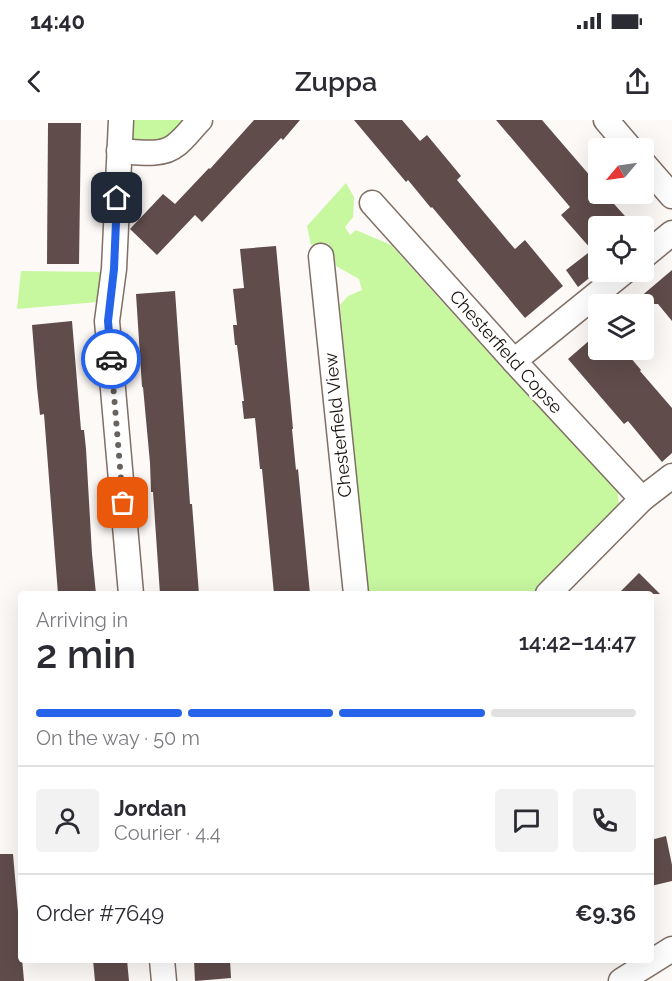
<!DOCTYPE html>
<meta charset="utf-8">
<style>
:root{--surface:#fff;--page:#f2f2f3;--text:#2b2b33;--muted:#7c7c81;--line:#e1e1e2;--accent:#2563eb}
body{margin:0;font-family:Raleway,sans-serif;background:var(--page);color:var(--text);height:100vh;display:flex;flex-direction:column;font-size:22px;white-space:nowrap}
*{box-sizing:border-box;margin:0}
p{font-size:20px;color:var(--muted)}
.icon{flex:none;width:33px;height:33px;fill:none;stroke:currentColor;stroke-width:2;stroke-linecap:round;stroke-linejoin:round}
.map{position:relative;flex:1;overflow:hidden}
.drawer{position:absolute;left:18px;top:471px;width:636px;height:372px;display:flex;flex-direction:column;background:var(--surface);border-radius:6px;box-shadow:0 6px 24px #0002}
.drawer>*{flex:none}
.needle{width:39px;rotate:241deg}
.fabs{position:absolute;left:588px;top:18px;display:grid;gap:12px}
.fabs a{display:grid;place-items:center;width:66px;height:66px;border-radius:6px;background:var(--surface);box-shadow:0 6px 24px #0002;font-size:30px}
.pin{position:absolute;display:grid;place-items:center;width:51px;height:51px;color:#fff;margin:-26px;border-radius:12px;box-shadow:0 3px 9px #0006}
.courier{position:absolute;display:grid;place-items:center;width:60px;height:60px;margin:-30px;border:4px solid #2563eb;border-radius:50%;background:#fff;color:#222;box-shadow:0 2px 8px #0007}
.head em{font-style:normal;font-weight:600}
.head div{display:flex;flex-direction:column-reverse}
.head{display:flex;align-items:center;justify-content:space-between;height:102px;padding:0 18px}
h1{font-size:39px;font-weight:600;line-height:45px}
.bar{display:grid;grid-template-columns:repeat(4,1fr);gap:9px 6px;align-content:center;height:72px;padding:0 18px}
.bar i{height:8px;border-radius:4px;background:var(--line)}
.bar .selected{background:var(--accent)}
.bar p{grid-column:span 4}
.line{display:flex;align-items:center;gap:15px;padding:0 18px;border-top:2px solid var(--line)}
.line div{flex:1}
.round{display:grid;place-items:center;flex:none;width:63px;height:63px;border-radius:6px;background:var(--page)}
.status{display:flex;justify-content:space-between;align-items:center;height:42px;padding:0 30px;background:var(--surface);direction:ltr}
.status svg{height:16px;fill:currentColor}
header{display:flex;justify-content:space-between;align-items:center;height:78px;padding:0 18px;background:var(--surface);font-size:27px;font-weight:600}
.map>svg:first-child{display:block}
.green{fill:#c7f79f}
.building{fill:#5f4c4b}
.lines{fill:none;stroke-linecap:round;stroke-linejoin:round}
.minor-casing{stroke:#806f65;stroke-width:27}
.minor{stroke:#fff;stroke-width:24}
.done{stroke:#696360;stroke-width:6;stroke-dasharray:0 10.8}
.route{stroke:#2563eb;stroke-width:8}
.labels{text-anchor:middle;stroke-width:6;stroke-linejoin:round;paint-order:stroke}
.street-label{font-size:18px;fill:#19120e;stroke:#fff}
</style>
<div class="status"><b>14:40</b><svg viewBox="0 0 49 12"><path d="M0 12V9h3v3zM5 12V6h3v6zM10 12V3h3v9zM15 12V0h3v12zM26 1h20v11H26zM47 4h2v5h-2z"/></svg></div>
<header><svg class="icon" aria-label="back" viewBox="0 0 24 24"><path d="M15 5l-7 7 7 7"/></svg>Zuppa<svg class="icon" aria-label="share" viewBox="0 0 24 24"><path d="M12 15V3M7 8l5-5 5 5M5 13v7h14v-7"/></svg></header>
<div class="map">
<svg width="672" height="861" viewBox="0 0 672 861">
<rect width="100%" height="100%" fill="#fdf9f7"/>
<g class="green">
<polygon points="128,0 187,0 167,20 138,24 131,18"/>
<polygon points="346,63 354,77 353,97 345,107 350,115 356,110 391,125 515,262 548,294 617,366 619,385 536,474 367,474 340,185 348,176 362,170 359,159 336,146 333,132 328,123 311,125 307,106"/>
<polygon points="21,151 105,152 98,182 17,189"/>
</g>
<g class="building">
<polygon points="254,0 300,0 283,20 281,18 202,102 195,95 157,135 130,109 163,74 175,84 209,48 210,49"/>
<polygon points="354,0 402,0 420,21 427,15 461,56 457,60 508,121 515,129 525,120 563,166 525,198 432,87 431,88 408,60 406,62"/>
<polygon points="496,0 542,0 598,65 598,74 605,74 634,106 598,106 598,151 578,167 566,150 592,130 561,95 570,87"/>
<polygon points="48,3 81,3 79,144 47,144"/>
<polygon points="276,126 293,309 292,309 296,350 298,349 310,474 274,474 262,349 260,349 255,298 244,299 242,281 244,281 237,225 235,225 233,205 237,205 233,169 244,168 240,129"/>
<polygon points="672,150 672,201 658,184 632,184"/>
<polygon points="175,171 188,355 190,384 192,384 199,474 160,474 153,372 151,372 150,343 143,267 142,267 136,174"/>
<polygon points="72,201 81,310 84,310 86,329 92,434 96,474 58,474 44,294 40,295 37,267 32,205"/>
<polygon points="598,213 598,230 624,230 641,250 640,251 672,288 672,333 662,342 628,301 624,304 568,239"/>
<polygon points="639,453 660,474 618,474"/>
<polygon points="666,716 672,745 672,761 651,766 651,720"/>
<polygon points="0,734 13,734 24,861 0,861"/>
<polygon points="93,840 127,840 129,861 95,861"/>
<polygon points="194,840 230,840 231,858 195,861"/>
</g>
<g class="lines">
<g class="minor-casing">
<g id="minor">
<polyline points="121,0 114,149 107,201 131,474"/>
<polyline points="606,0 630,28"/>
<path d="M119,31C137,32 162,37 176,25C185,18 192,8 200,0"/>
<polyline points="644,44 672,76"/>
<polyline points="372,83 514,241 642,379"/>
<polyline points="321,136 356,474"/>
<polyline points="644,136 672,113"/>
<polyline points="514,241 624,152"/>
<polyline points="548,474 642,379 672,356"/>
<polyline points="162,840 164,861"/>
<polyline points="621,861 672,829"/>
</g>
</g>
<use href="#minor" class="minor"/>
</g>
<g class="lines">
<polyline class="done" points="111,239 123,383"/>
<polyline class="route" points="111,239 108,201 114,149 117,78"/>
</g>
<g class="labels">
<g class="street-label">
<text transform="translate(506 232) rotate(48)" y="6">Chesterfield Copse</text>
<text transform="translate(338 305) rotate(-96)" y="6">Chesterfield View</text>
</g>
</g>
</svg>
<div class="fabs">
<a><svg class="needle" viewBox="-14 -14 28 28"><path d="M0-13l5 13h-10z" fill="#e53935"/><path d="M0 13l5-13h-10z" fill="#7c7c81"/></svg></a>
<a><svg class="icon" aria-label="locate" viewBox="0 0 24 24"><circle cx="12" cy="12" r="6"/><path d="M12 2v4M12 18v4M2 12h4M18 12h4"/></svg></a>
<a><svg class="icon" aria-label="layers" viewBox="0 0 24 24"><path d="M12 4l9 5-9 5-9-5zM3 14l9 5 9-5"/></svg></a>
</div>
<div class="pin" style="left:123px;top:383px;background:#ea580c"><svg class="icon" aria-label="bag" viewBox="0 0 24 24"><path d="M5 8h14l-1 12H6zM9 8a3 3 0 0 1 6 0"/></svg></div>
<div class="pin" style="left:117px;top:78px;background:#1f2937"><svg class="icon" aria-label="home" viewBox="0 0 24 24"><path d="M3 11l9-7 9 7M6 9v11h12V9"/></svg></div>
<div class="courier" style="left:111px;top:239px"><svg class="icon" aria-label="car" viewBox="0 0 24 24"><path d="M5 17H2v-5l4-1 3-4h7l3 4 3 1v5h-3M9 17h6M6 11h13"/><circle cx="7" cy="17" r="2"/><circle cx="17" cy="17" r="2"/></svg></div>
<section class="drawer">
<div class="head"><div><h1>2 min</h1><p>Arriving in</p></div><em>14:42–14:47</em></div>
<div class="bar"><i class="selected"></i><i class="selected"></i><i class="selected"></i><i></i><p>On the way · 50 m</p></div>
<div class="line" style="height:108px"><a class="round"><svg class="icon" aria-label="person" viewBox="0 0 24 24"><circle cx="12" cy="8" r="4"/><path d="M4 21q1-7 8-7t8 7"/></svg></a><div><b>Jordan</b><p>Courier · 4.4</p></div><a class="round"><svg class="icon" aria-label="chat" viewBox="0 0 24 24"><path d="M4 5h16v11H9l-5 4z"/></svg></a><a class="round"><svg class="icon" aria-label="phone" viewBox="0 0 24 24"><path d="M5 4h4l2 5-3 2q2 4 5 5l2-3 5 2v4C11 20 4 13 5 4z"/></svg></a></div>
<div class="line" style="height:78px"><div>Order #7649</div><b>€9.36</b></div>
</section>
</div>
